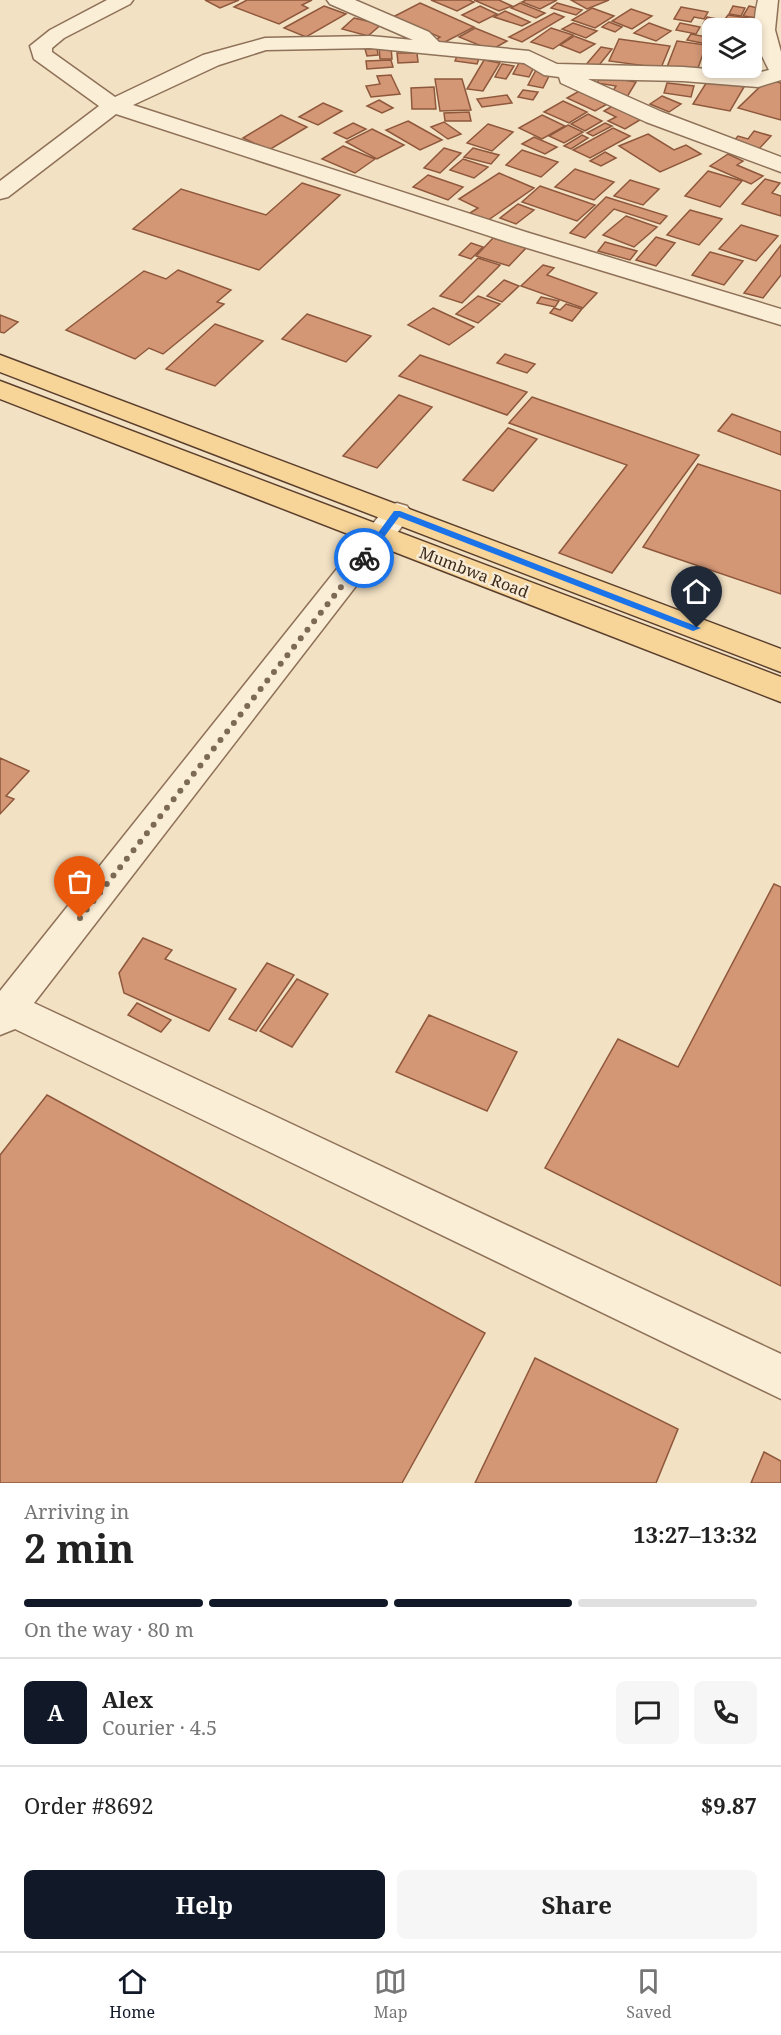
<!DOCTYPE html>
<meta charset="utf-8">
<style>
:root{--surface:#fff;--page:#f6f6f6;--text:#222;--muted:#767676;--line:#e0e0e0;--accent:#111827}
body{margin:0;font-family:"Noto Serif",serif;background:var(--page);color:var(--text);height:100vh;display:flex;flex-direction:column;font-size:22px;white-space:nowrap}
*{box-sizing:border-box;margin:0}
p{font-size:20px;color:var(--muted)}
.icon{flex:none;width:33px;height:33px;fill:none;stroke:currentColor;stroke-width:2;stroke-linecap:round;stroke-linejoin:round}
.map{position:relative;height:1483px;overflow:hidden}
.details{display:flex;flex-direction:column;background:var(--surface);flex:1}
.details>*{flex:none}
.fabs{position:absolute;left:702px;top:18px;display:grid;gap:12px}
.fabs a{display:grid;place-items:center;width:60px;height:60px;border-radius:9px;background:var(--surface);box-shadow:0 3px 9px #0003;font-size:30px}
.pin{position:absolute;display:grid;place-items:center;width:51px;height:51px;color:#fff;margin:-62px -26px;border-radius:50% 50% 50% 0;rotate:-45deg;box-shadow:0 0 6px #0007}
.pin .icon{rotate:45deg}
.courier{position:absolute;display:grid;place-items:center;width:60px;height:60px;margin:-30px;border:4px solid #1a73e8;border-radius:50%;background:#fff;color:#222;box-shadow:0 2px 8px #0007}
.head em{font-style:normal;font-weight:700}
.head div{display:flex;flex-direction:column-reverse}
.head{display:flex;align-items:center;justify-content:space-between;height:102px;padding:0 24px}
h1{font-size:39px;font-weight:700;line-height:45px}
.bar{display:grid;grid-template-columns:repeat(4,1fr);gap:9px 6px;align-content:center;height:72px;padding:0 24px}
.bar i{height:8px;border-radius:4px;background:var(--line)}
.bar .selected{background:var(--accent)}
.bar p{grid-column:span 4}
.line{display:flex;align-items:center;gap:15px;padding:0 24px;border-top:2px solid var(--line)}
.line div{flex:1}
.round{display:grid;place-items:center;flex:none;width:63px;height:63px;border-radius:9px;background:var(--page)}
.button{display:flex;gap:12px;margin-top:auto;padding:12px 24px}
.button a{flex:1;height:69px;border-radius:9px;background:var(--accent);color:#fff;font-size:24px;font-weight:700;line-height:69px;text-align:center}
.button a+a{background:var(--page);color:var(--text)}
.tabs{display:flex;justify-content:space-around;align-items:center;height:84px;border-top:2px solid var(--line);background:var(--surface);font-size:16px;color:var(--muted)}
.tabs a{display:grid;justify-items:center;gap:3px}
.tabs .selected{color:var(--accent)}
.map>svg:first-child{display:block}
.building{fill:#d39776;stroke:#8f583c;stroke-width:1.5}
.lines{fill:none;stroke-linecap:round;stroke-linejoin:round}
.street-casing{stroke:#8e7158;stroke-width:3}
.primary-casing{stroke:#5b3f2d;stroke-width:3}
.street{fill:#fbeed7;fill-rule:evenodd}
.primary{fill:#f7d498;fill-rule:evenodd}
.route{fill:#1a73e8}
.done{stroke:#7c6a57;stroke-width:6;stroke-dasharray:0 10.8}
.labels{text-anchor:middle;stroke-width:5;stroke-linejoin:round;paint-order:stroke}
.street-label{font-size:16px;fill:#3c2a1d;stroke:#f8ebd3}
</style>
<div class="map">
<svg width="781" height="1483" viewBox="0 0 781 1483">
<rect width="100%" height="100%" fill="#f2e1c3"/>
<g class="building">
<polygon points="205,0 239,0 220,8"/>
<polygon points="247,0 312,0 302,5 308,8 279,24 234,7"/>
<polygon points="431,0 469,0 474,2 457,11"/>
<polygon points="474,0 499,0 512,6 499,11"/>
<polygon points="526,0 557,0 540,9 522,2"/>
<polygon points="571,0 609,0 587,9"/>
<polygon points="420,3 474,27 443,43 435,40 440,37 393,17"/>
<polygon points="520,3 545,13 536,18 511,8"/>
<polygon points="557,3 582,10 576,15 551,8"/>
<polygon points="324,6 346,14 306,37 284,28"/>
<polygon points="480,6 497,14 479,23 462,15"/>
<polygon points="733,6 745,8 741,16 729,14"/>
<polygon points="749,6 762,9 758,18 743,16"/>
<polygon points="681,7 708,12 704,19 694,17 691,22 674,19"/>
<polygon points="592,8 614,16 595,28 572,20"/>
<polygon points="631,9 652,16 632,29 612,21"/>
<polygon points="505,11 530,22 522,26 494,17"/>
<polygon points="554,13 564,17 522,42 509,37"/>
<polygon points="728,15 762,20 759,25 725,19"/>
<polygon points="707,17 731,22 727,28 703,24"/>
<polygon points="354,18 371,22 374,19 384,22 368,36 342,29"/>
<polygon points="609,22 622,27 615,32 602,27"/>
<polygon points="573,23 597,31 586,38 562,29"/>
<polygon points="649,23 671,31 656,41 634,33"/>
<polygon points="680,23 700,27 696,34 676,30"/>
<polygon points="475,28 507,41 491,50 459,37"/>
<polygon points="551,28 573,35 553,49 531,42"/>
<polygon points="691,34 712,38 712,45 687,40"/>
<polygon points="574,36 595,44 580,53 560,45"/>
<polygon points="619,39 670,46 661,68 609,61"/>
<polygon points="677,41 706,45 697,71 667,67"/>
<polygon points="379,47 391,47 392,59 380,59"/>
<polygon points="601,47 612,49 596,69 584,67"/>
<polygon points="377,48 378,55 367,56 365,49"/>
<polygon points="397,53 417,53 418,62 398,63"/>
<polygon points="458,54 480,56 477,64 455,61"/>
<polygon points="752,56 761,57 756,77 736,74 738,68 752,68"/>
<polygon points="391,60 393,67 367,69 366,61"/>
<polygon points="484,60 500,63 483,91 467,89"/>
<polygon points="519,63 535,65 529,77 513,74"/>
<polygon points="502,64 514,66 506,79 495,77"/>
<polygon points="536,70 551,72 543,88 528,85"/>
<polygon points="391,75 400,94 371,97 366,86 380,84 377,76"/>
<polygon points="601,76 636,82 627,97 611,94 616,86 597,83"/>
<polygon points="435,79 462,79 471,110 440,111"/>
<polygon points="768,79 781,83 781,120 738,108"/>
<polygon points="708,80 744,87 730,111 693,104"/>
<polygon points="667,83 694,86 691,97 664,93"/>
<polygon points="434,87 436,109 412,109 411,88"/>
<polygon points="523,90 538,92 533,100 518,97"/>
<polygon points="581,90 609,103 595,111 567,98"/>
<polygon points="507,95 512,103 482,107 477,99"/>
<polygon points="662,96 681,104 669,112 650,104"/>
<polygon points="379,100 393,108 382,113 367,106"/>
<polygon points="563,101 587,112 569,123 544,112"/>
<polygon points="323,103 342,111 318,125 299,117"/>
<polygon points="614,105 643,118 625,129 608,121 616,117 604,111"/>
<polygon points="469,112 471,121 445,121 444,113"/>
<polygon points="588,114 602,121 585,131 571,124"/>
<polygon points="281,115 307,127 269,150 243,138"/>
<polygon points="542,115 565,126 542,139 519,128"/>
<polygon points="408,121 442,140 420,150 386,130"/>
<polygon points="444,122 461,134 448,139 431,127"/>
<polygon points="353,123 366,129 347,139 334,133"/>
<polygon points="605,123 612,126 593,136 587,133"/>
<polygon points="488,124 513,132 492,151 467,143"/>
<polygon points="568,125 583,132 564,143 549,136"/>
<polygon points="613,128 630,136 590,158 573,150"/>
<polygon points="372,129 404,145 377,159 346,142"/>
<polygon points="754,131 771,136 757,151 732,143 738,136 748,139"/>
<polygon points="648,134 674,150 686,145 701,154 660,172 619,146"/>
<polygon points="582,135 588,138 571,149 564,146"/>
<polygon points="534,137 557,147 545,154 522,144"/>
<polygon points="343,146 375,159 355,173 322,159"/>
<polygon points="444,148 461,153 440,173 424,168"/>
<polygon points="473,148 499,155 491,164 464,157"/>
<polygon points="522,150 558,162 541,177 506,165"/>
<polygon points="605,152 616,158 601,166 590,161"/>
<polygon points="728,154 743,161 737,165 763,176 751,184 710,166"/>
<polygon points="463,159 488,167 474,178 450,170"/>
<polygon points="575,169 614,182 594,200 555,187"/>
<polygon points="708,171 742,181 720,207 685,196"/>
<polygon points="499,173 534,188 487,221 470,213 478,208 459,199"/>
<polygon points="428,175 463,187 448,200 413,187"/>
<polygon points="765,179 780,183 772,193 781,196 781,216 742,204"/>
<polygon points="630,180 659,189 643,205 614,196"/>
<polygon points="302,183 340,195 259,270 133,229 181,189 266,215"/>
<polygon points="540,186 595,205 577,221 522,202"/>
<polygon points="606,197 667,216 660,224 614,209 585,238 570,233"/>
<polygon points="518,204 534,210 516,224 500,218"/>
<polygon points="690,210 722,219 699,245 667,235"/>
<polygon points="626,216 657,227 634,247 603,235"/>
<polygon points="741,225 778,236 756,261 719,249"/>
<polygon points="656,237 675,243 656,266 636,260"/>
<polygon points="493,238 526,248 509,266 476,256"/>
<polygon points="605,242 637,251 630,260 598,251"/>
<polygon points="471,243 483,247 471,259 459,255"/>
<polygon points="781,245 781,275 763,298 744,293"/>
<polygon points="710,252 743,261 724,285 692,275"/>
<polygon points="478,258 500,265 462,303 440,296"/>
<polygon points="543,265 554,268 547,275 597,293 583,308 521,286"/>
<polygon points="178,270 231,290 217,302 224,304 163,354 149,348 135,359 66,330 144,271 166,279"/>
<polygon points="504,280 519,286 502,302 487,296"/>
<polygon points="478,296 500,304 478,323 456,314"/>
<polygon points="541,297 559,301 555,307 537,303"/>
<polygon points="566,304 582,309 572,321 550,313 554,308 560,310"/>
<polygon points="433,308 474,327 449,345 408,325"/>
<polygon points="307,314 371,336 346,362 282,339"/>
<polygon points="0,315 18,322 4,333 0,332"/>
<polygon points="215,324 263,341 215,386 166,369"/>
<polygon points="505,354 535,364 527,373 497,363"/>
<polygon points="420,355 527,392 507,415 399,376"/>
<polygon points="399,395 432,407 377,468 343,456"/>
<polygon points="532,397 699,455 612,573 559,553 627,465 509,423"/>
<polygon points="732,414 781,432 781,455 718,431"/>
<polygon points="508,428 537,439 493,491 463,480"/>
<polygon points="698,464 781,491 781,594 643,547"/>
<polygon points="0,758 29,771 6,796 14,799 0,814"/>
<polygon points="774,884 781,887 781,1286 545,1168 618,1039 678,1067"/>
<polygon points="143,938 172,950 165,959 236,989 209,1031 124,993 119,973"/>
<polygon points="267,963 294,975 256,1031 229,1019"/>
<polygon points="297,979 328,994 292,1047 260,1031"/>
<polygon points="137,1003 171,1020 161,1032 128,1015"/>
<polygon points="429,1015 517,1052 487,1111 396,1072"/>
<polygon points="47,1095 485,1333 402,1483 0,1483 0,1155"/>
<polygon points="535,1358 678,1429 656,1483 475,1483"/>
<polygon points="764,1452 781,1461 781,1483 751,1483"/>
</g>
<g class="lines">
<g class="street-casing">
<g id="street">
<path d="M107,0H133L130,4L64,38L52,48V52L115,97L203,55L265,38L370,36L413,40L330,4L327,0H355L429,32L439,42L529,51L557,64L683,67L757,73L769,70C756,46 751,27 758,0H778L775,30L781,52V80L758,87L683,81L588,79L662,112L781,157V172L646,122L561,83L559,77L544,75L524,63L370,48L266,50L219,65L133,105L529,233L781,309V325L511,243L116,114L8,197L0,199V181L99,106L34,59L30,46L50,30Z"/>
<polygon points="397,503 407,506 412,513 407,520 34,1003 781,1354 781,1399 15,1029 0,1035 0,991 387,506"/>
</g>
</g>
<g class="primary-casing">
<g id="primary">
<polygon points="0,355 781,649 781,672 0,372"/>
<polygon points="0,381 781,677 781,702 0,399"/>
</g>
</g>
<use href="#street" class="street"/>
<use href="#primary" class="primary"/>
</g>
<polygon class="route" points="394,511 400,511 701,628 693,631 399,517 367,560 361,560 361,556"/>
<g class="lines">
<polyline class="done" points="80,918 364,558"/>
</g>
<g class="labels">
<g class="street-label">
<text transform="translate(474 572) rotate(21)" y="6">Mumbwa Road</text>
</g>
</g>
</svg>
<div class="fabs">
<a><svg class="icon" aria-label="layers" viewBox="0 0 24 24"><path d="M12 4l9 5-9 5-9-5zM3 14l9 5 9-5"/></svg></a>
</div>
<div class="pin" style="left:80px;top:918px;background:#ea580c"><svg class="icon" aria-label="bag" viewBox="0 0 24 24"><path d="M5 8h14l-1 12H6zM9 8a3 3 0 0 1 6 0"/></svg></div>
<div class="pin" style="left:697px;top:628px;background:#1f2937"><svg class="icon" aria-label="home" viewBox="0 0 24 24"><path d="M3 11l9-7 9 7M6 9v11h12V9"/></svg></div>
<div class="courier" style="left:364px;top:558px"><svg class="icon" aria-label="bike" viewBox="0 0 24 24"><circle cx="6" cy="16" r="4"/><circle cx="18" cy="16" r="4"/><path d="M6 16l4-8h5l3 8M10 8l3 8H6M13 5h3"/></svg></div>
</div>
<section class="details">
<div class="head"><div><h1>2 min</h1><p>Arriving in</p></div><em>13:27–13:32</em></div>
<div class="bar"><i class="selected"></i><i class="selected"></i><i class="selected"></i><i></i><p>On the way · 80 m</p></div>
<div class="line" style="height:108px"><b class="round" style="background:var(--accent);color:#fff">A</b><div><b>Alex</b><p>Courier · 4.5</p></div><a class="round"><svg class="icon" aria-label="chat" viewBox="0 0 24 24"><path d="M4 5h16v11H9l-5 4z"/></svg></a><a class="round"><svg class="icon" aria-label="phone" viewBox="0 0 24 24"><path d="M5 4h4l2 5-3 2q2 4 5 5l2-3 5 2v4C11 20 4 13 5 4z"/></svg></a></div>
<div class="line" style="height:78px"><div>Order #8692</div><b>$9.87</b></div>
<div class="button"><a>Help</a><a>Share</a></div>
</section>
<nav class="tabs">
<a class="selected"><svg class="icon" aria-label="home" viewBox="0 0 24 24"><path d="M3 11l9-7 9 7M6 9v11h12V9"/></svg>Home</a>
<a><svg class="icon" aria-label="map" viewBox="0 0 24 24"><path d="M3 6l6-2 6 2 6-2v14l-6 2-6-2-6 2zM9 4v14M15 6v14"/></svg>Map</a>
<a><svg class="icon" aria-label="saved" viewBox="0 0 24 24"><path d="M7 4h10v16l-5-4-5 4z"/></svg>Saved</a>
</nav>
